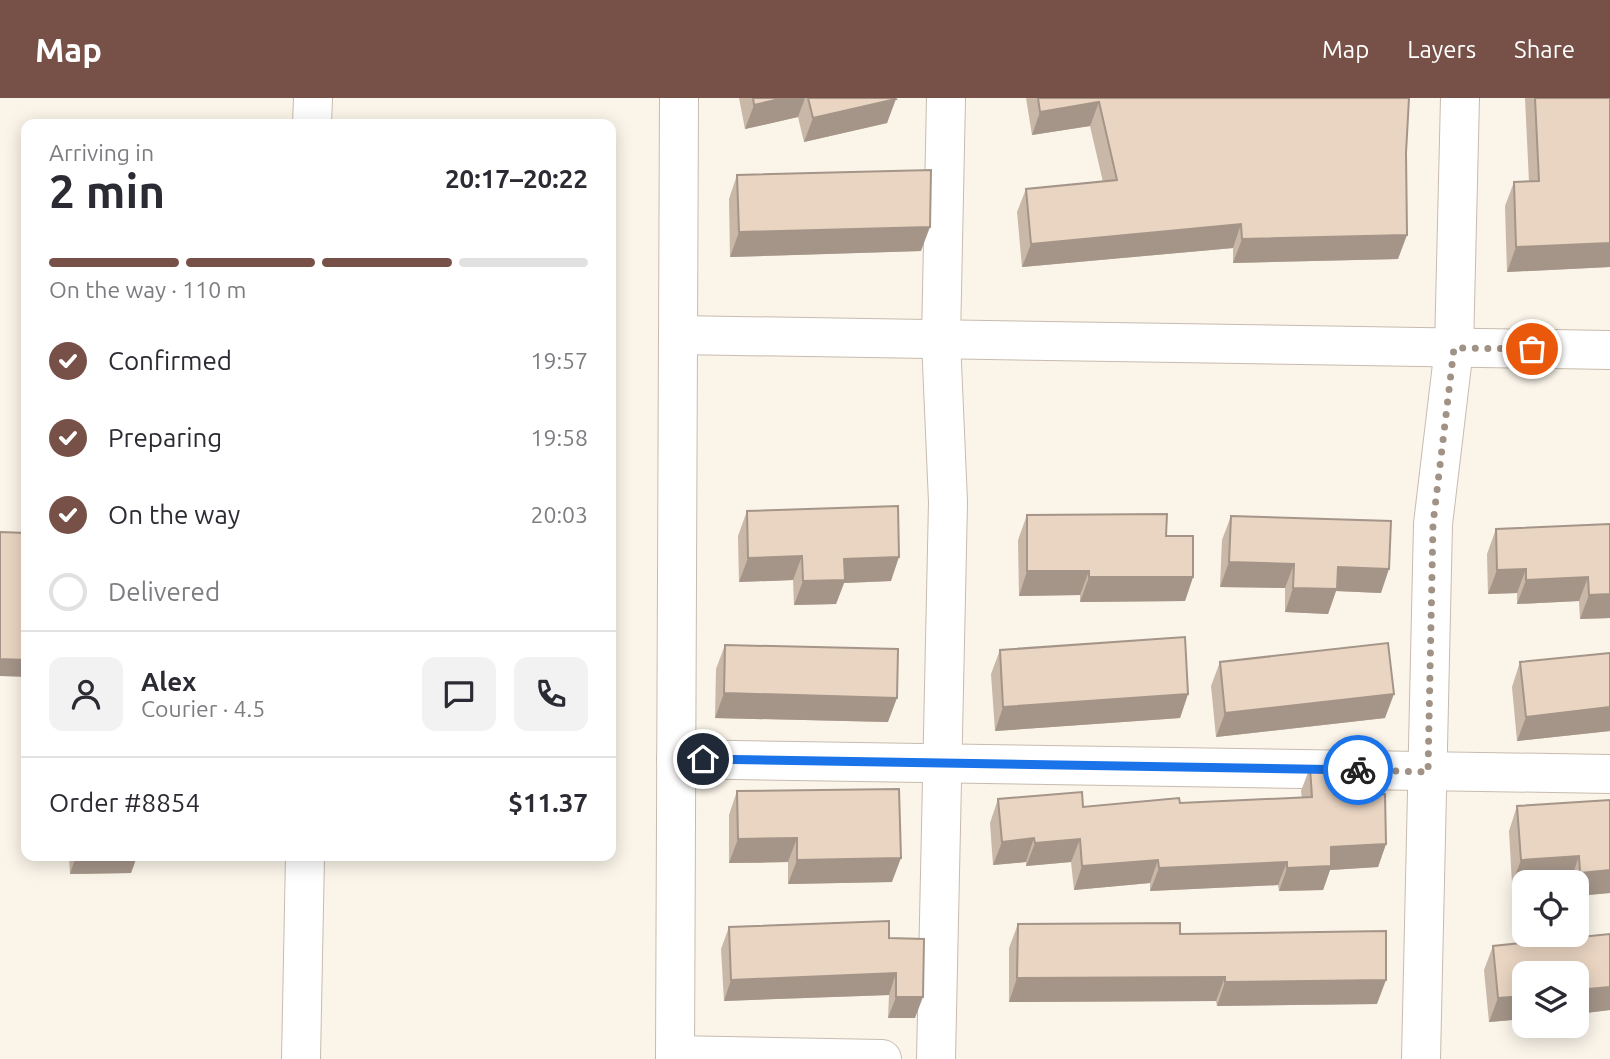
<!DOCTYPE html>
<meta charset="utf-8">
<style>
:root{--surface:#fff;--page:#f2f2f3;--text:#2b2b33;--muted:#7c7c81;--line:#e1e1e2;--accent:#775147}
body{margin:0;font-family:Ubuntu,sans-serif;background:var(--page);color:var(--text);height:100vh;display:flex;flex-direction:column;font-size:26px;white-space:nowrap}
*{box-sizing:border-box;margin:0}
p{font-size:23px;color:var(--muted)}
.icon{flex:none;width:38px;height:38px;fill:none;stroke:currentColor;stroke-width:2;stroke-linecap:round;stroke-linejoin:round}
.map{position:relative;flex:1;overflow:hidden}
.sheet{position:absolute;left:21px;top:21px;width:595px;height:742px;display:flex;flex-direction:column;background:var(--surface);border-radius:14px;box-shadow:0 4px 18px #0003}
.sheet>*{flex:none}
.tools{position:absolute;left:1512px;top:772px;display:grid;gap:14px}
.tools a{display:grid;place-items:center;width:77px;height:77px;border-radius:14px;background:var(--surface);box-shadow:0 4px 18px #0003;font-size:35px}
.pin{position:absolute;display:grid;place-items:center;width:60px;height:60px;color:#fff;margin:-30px;border:4px solid #fff;border-radius:50%;box-shadow:0 2px 7px #0007}
.courier{position:absolute;display:grid;place-items:center;width:70px;height:70px;margin:-35px;border:5px solid #1a73e8;border-radius:50%;background:#fff;color:#222;box-shadow:0 2px 9px #0007}
.head em{font-style:normal;font-weight:700}
.head div{display:flex;flex-direction:column-reverse}
.head{display:flex;align-items:center;justify-content:space-between;height:119px;padding:0 28px}
h1{font-size:46px;font-weight:700;line-height:52px}
.bar{display:grid;grid-template-columns:repeat(4,1fr);gap:10px 7px;align-content:center;height:84px;padding:0 28px}
.bar i{height:9px;border-radius:5px;background:var(--line)}
.bar .active{background:var(--accent)}
.bar p{grid-column:span 4}
.line{display:flex;align-items:center;gap:18px;padding:0 28px;border-top:2px solid var(--line)}
.line div{flex:1}
.round{display:grid;place-items:center;flex:none;width:74px;height:74px;border-radius:14px;background:var(--page)}
ol{padding:0 28px;list-style:none}
li{display:flex;align-items:center;gap:21px;height:77px}
li p{margin-inline-start:auto}
li .icon{padding:7px;border-radius:50%;background:var(--accent);color:#fff;stroke-width:4}
li:last-child{color:var(--muted)}
li i{width:38px;height:38px;border:4px solid var(--line);border-radius:50%}
header{display:flex;align-items:center;gap:42px;box-sizing:border-box;height:98px;padding:0 35px;background:var(--accent);color:#fff}
header strong{font-size:33px}
nav{display:flex;gap:38px;margin-inline-start:auto;font-size:24px}
.map>svg:first-child{display:block}
.lines{fill:none;stroke-linecap:round;stroke-linejoin:round}
.minor-casing{stroke:#c8bbae;stroke-width:40}
.minor{stroke:#fff;stroke-width:38}
.wall{fill:#c9b7a7}
.shaded-wall{fill:#a49588}
.building{fill:#ead5c2;stroke:#a49588;stroke-width:2}
.done{stroke:#a19286;stroke-width:7;stroke-dasharray:0 12.6}
.route{stroke:#1a73e8;stroke-width:9}
</style>
<header>
<strong>Map</strong>
<nav><a>Map</a><a>Layers</a><a>Share</a></nav>
</header>
<div class="map">
<svg width="1610" height="961" viewBox="0 0 1610 961">
<rect width="100%" height="100%" fill="#faf4e9"/>
<g class="lines">
<g class="minor-casing">
<g id="minor">
<polyline points="312,26 313,0"/>
<polyline points="678,237 1610,252"/>
<polyline points="676,661 1610,676"/>
<polyline points="675,957 882,961"/>
<polyline points="301,961 305,758"/>
<polyline points="675,961 679,0"/>
<polyline points="936,961 948,404 941,242 946,0"/>
<polyline points="1421,961 1433,426 1454,250 1460,0"/>
</g>
</g>
<use href="#minor" class="minor"/>
</g>
<g class="wall">
<polygon points="739,0 895,0 887,25 804,44 798,19 745,31"/>
<polygon points="1026,0 1409,0 1398,161 1233,165 1233,150 1022,169 1017,114 1026,91 1103,84 1090,28 1032,37"/>
<polygon points="1525,0 1610,0 1610,169 1507,174 1505,108 1514,84 1529,84"/>
<polygon points="737,77 921,153 730,159 729,101"/>
<polygon points="747,413 891,483 844,485 836,506 794,507 793,482 739,484 738,438"/>
<polygon points="1027,417 1166,438 1193,479 1185,503 1080,504 1080,497 1019,498 1018,442"/>
<polygon points="1231,418 1381,495 1336,493 1328,516 1285,514 1285,490 1220,489 1222,442"/>
<polygon points="1610,426 1610,520 1580,521 1579,503 1517,506 1517,495 1488,496 1487,456 1496,431"/>
<polygon points="725,547 888,624 715,620 716,571"/>
<polygon points="1000,552 1188,596 1180,620 995,633 991,576"/>
<polygon points="1610,555 1610,633 1517,643 1512,589 1520,564"/>
<polygon points="1220,564 1385,620 1216,639 1211,588"/>
<polygon points="1310,669 1348,698 1386,746 1378,769 1330,772 1323,792 1279,793 1278,787 1150,793 1150,785 1074,792 1071,764 1026,768 1026,764 993,767 990,725 998,701 1083,709 1302,700 1301,693"/>
<polygon points="737,693 892,784 788,786 788,764 729,765 729,717"/>
<polygon points="1610,702 1610,795 1577,798 1577,784 1571,784 1571,782 1524,784 1524,785 1512,786 1509,733 1517,708"/>
<polygon points="69,758 137,758 131,775 70,776"/>
<polygon points="1018,826 1180,836 1377,906 1217,908 1216,903 1009,904 1009,850"/>
<polygon points="729,829 889,840 915,920 888,920 889,897 724,903 721,851"/>
<polygon points="1610,836 1610,912 1577,916 1524,875 1524,921 1489,924 1484,872 1493,848"/>
</g>
<g class="shaded-wall">
<polygon points="784,0 805,0 798,19 745,31 754,7"/>
<polygon points="896,1 887,25 804,44 813,20"/>
<polygon points="1099,4 1090,28 1032,37 1040,14"/>
<polygon points="1241,126 1233,150 1022,169 1031,146"/>
<polygon points="930,129 921,153 730,159 739,134"/>
<polygon points="1407,137 1398,161 1233,165 1242,141"/>
<polygon points="1610,145 1610,169 1507,174 1516,149"/>
<polygon points="802,458 793,482 739,484 748,460"/>
<polygon points="899,459 891,483 844,485 836,506 794,507 803,483 844,461"/>
<polygon points="1229,464 1294,466 1285,490 1220,489"/>
<polygon points="1338,469 1389,471 1381,495 1336,493 1328,516 1285,514 1293,490"/>
<polygon points="1526,471 1517,495 1488,496 1497,472"/>
<polygon points="1027,473 1089,473 1080,497 1019,498"/>
<polygon points="1089,479 1193,479 1185,503 1080,504"/>
<polygon points="1588,479 1579,503 1517,506 1526,482"/>
<polygon points="1610,496 1610,520 1580,521 1589,497"/>
<polygon points="0,561 26,562 26,579 0,578"/>
<polygon points="724,595 897,600 888,624 715,620"/>
<polygon points="1188,596 1180,620 995,633 1003,609"/>
<polygon points="1394,596 1385,620 1216,639 1225,615"/>
<polygon points="1610,609 1610,633 1517,643 1526,619"/>
<polygon points="797,740 788,764 729,765 738,741"/>
<polygon points="1034,740 1026,764 993,767 1002,744"/>
<polygon points="1080,741 1071,764 1026,768 1035,745"/>
<polygon points="1386,746 1378,769 1330,772 1323,792 1279,793 1287,770 1331,749"/>
<polygon points="76,758 137,758 131,775 70,776"/>
<polygon points="1579,758 1571,782 1524,784 1524,785 1512,786 1521,762"/>
<polygon points="901,760 892,784 788,786 797,762"/>
<polygon points="1158,762 1150,785 1074,792 1082,768"/>
<polygon points="1287,764 1278,787 1150,793 1159,770"/>
<polygon points="1610,772 1610,795 1577,798 1577,785 1580,775"/>
<polygon points="896,875 889,897 724,903 731,882"/>
<polygon points="1225,879 1216,903 1009,904 1017,880"/>
<polygon points="1386,882 1377,906 1217,908 1225,884"/>
<polygon points="1610,889 1610,912 1577,916 1577,892"/>
<polygon points="1524,898 1524,921 1489,924 1498,900"/>
<polygon points="896,899 923,899 915,920 888,920"/>
</g>
<g class="building">
<polygon points="753,0 784,0 754,7"/>
<polygon points="808,0 895,0 896,1 813,20"/>
<polygon points="1038,0 1409,0 1406,55 1407,137 1242,141 1241,126 1031,146 1026,91 1117,82 1099,4 1040,14"/>
<polygon points="1535,0 1610,0 1610,145 1516,149 1514,84 1539,83"/>
<polygon points="931,72 930,129 739,134 737,77"/>
<polygon points="898,408 899,459 844,461 845,482 803,483 802,458 748,460 747,413"/>
<polygon points="1167,416 1166,438 1193,438 1193,479 1089,479 1089,473 1027,473 1027,417"/>
<polygon points="1231,418 1391,423 1389,471 1338,469 1337,491 1293,490 1294,466 1229,464"/>
<polygon points="1610,426 1610,496 1589,497 1588,479 1526,482 1526,471 1497,472 1496,431"/>
<polygon points="0,434 26,435 26,562 0,561"/>
<polygon points="1185,539 1188,596 1003,609 1000,552"/>
<polygon points="1388,545 1394,596 1225,615 1220,564"/>
<polygon points="725,547 898,551 897,600 724,595"/>
<polygon points="1610,555 1610,609 1526,619 1520,564"/>
<polygon points="1310,669 1344,670 1348,698 1385,696 1386,746 1331,749 1331,768 1287,770 1287,764 1159,770 1158,762 1082,768 1080,741 1035,745 1034,740 1002,744 998,701 1082,694 1083,709 1179,700 1180,705 1312,699"/>
<polygon points="899,691 901,760 797,762 797,740 738,741 737,693"/>
<polygon points="1610,702 1610,772 1580,775 1579,758 1521,762 1517,708"/>
<polygon points="889,823 889,840 924,841 923,899 896,899 896,875 731,882 729,829"/>
<polygon points="1180,825 1180,836 1386,833 1386,882 1225,884 1225,879 1017,880 1018,826"/>
<polygon points="1610,836 1610,889 1577,892 1577,875 1524,875 1524,898 1498,900 1493,848"/>
</g>
<g class="lines">
<polyline class="done" points="1358,672 1428,674 1433,426 1454,250 1532,251"/>
<polyline class="route" points="703,661 1358,672"/>
</g>
</svg>
<div class="tools">
<a><svg class="icon" aria-label="locate" viewBox="0 0 24 24"><circle cx="12" cy="12" r="6"/><path d="M12 2v4M12 18v4M2 12h4M18 12h4"/></svg></a>
<a><svg class="icon" aria-label="layers" viewBox="0 0 24 24"><path d="M12 4l9 5-9 5-9-5zM3 14l9 5 9-5"/></svg></a>
</div>
<div class="pin" style="left:1532px;top:251px;background:#ea580c"><svg class="icon" aria-label="bag" viewBox="0 0 24 24"><path d="M5 8h14l-1 12H6zM9 8a3 3 0 0 1 6 0"/></svg></div>
<div class="pin" style="left:703px;top:661px;background:#1f2937"><svg class="icon" aria-label="home" viewBox="0 0 24 24"><path d="M3 11l9-7 9 7M6 9v11h12V9"/></svg></div>
<div class="courier" style="left:1358px;top:672px"><svg class="icon" aria-label="bike" viewBox="0 0 24 24"><circle cx="6" cy="16" r="4"/><circle cx="18" cy="16" r="4"/><path d="M6 16l4-8h5l3 8M10 8l3 8H6M13 5h3"/></svg></div>
<section class="sheet">
<div class="head"><div><h1>2 min</h1><p>Arriving in</p></div><em>20:17–20:22</em></div>
<div class="bar"><i class="active"></i><i class="active"></i><i class="active"></i><i></i><p>On the way · 110 m</p></div>
<ol>
<li><svg class="icon" aria-label="check" viewBox="0 0 24 24"><path d="M5 12l5 5 9-10"/></svg>Confirmed<p>19:57</p></li>
<li><svg class="icon" aria-label="check" viewBox="0 0 24 24"><path d="M5 12l5 5 9-10"/></svg>Preparing<p>19:58</p></li>
<li><svg class="icon" aria-label="check" viewBox="0 0 24 24"><path d="M5 12l5 5 9-10"/></svg>On the way<p>20:03</p></li>
<li><i></i>Delivered</li>
</ol>
<div class="line" style="height:126px"><a class="round"><svg class="icon" aria-label="person" viewBox="0 0 24 24"><circle cx="12" cy="8" r="4"/><path d="M4 21q1-7 8-7t8 7"/></svg></a><div><b>Alex</b><p>Courier · 4.5</p></div><a class="round"><svg class="icon" aria-label="chat" viewBox="0 0 24 24"><path d="M4 5h16v11H9l-5 4z"/></svg></a><a class="round"><svg class="icon" aria-label="phone" viewBox="0 0 24 24"><path d="M5 4h4l2 5-3 2q2 4 5 5l2-3 5 2v4C11 20 4 13 5 4z"/></svg></a></div>
<div class="line" style="height:91px"><div>Order #8854</div><b>$11.37</b></div>
</section>
</div>
